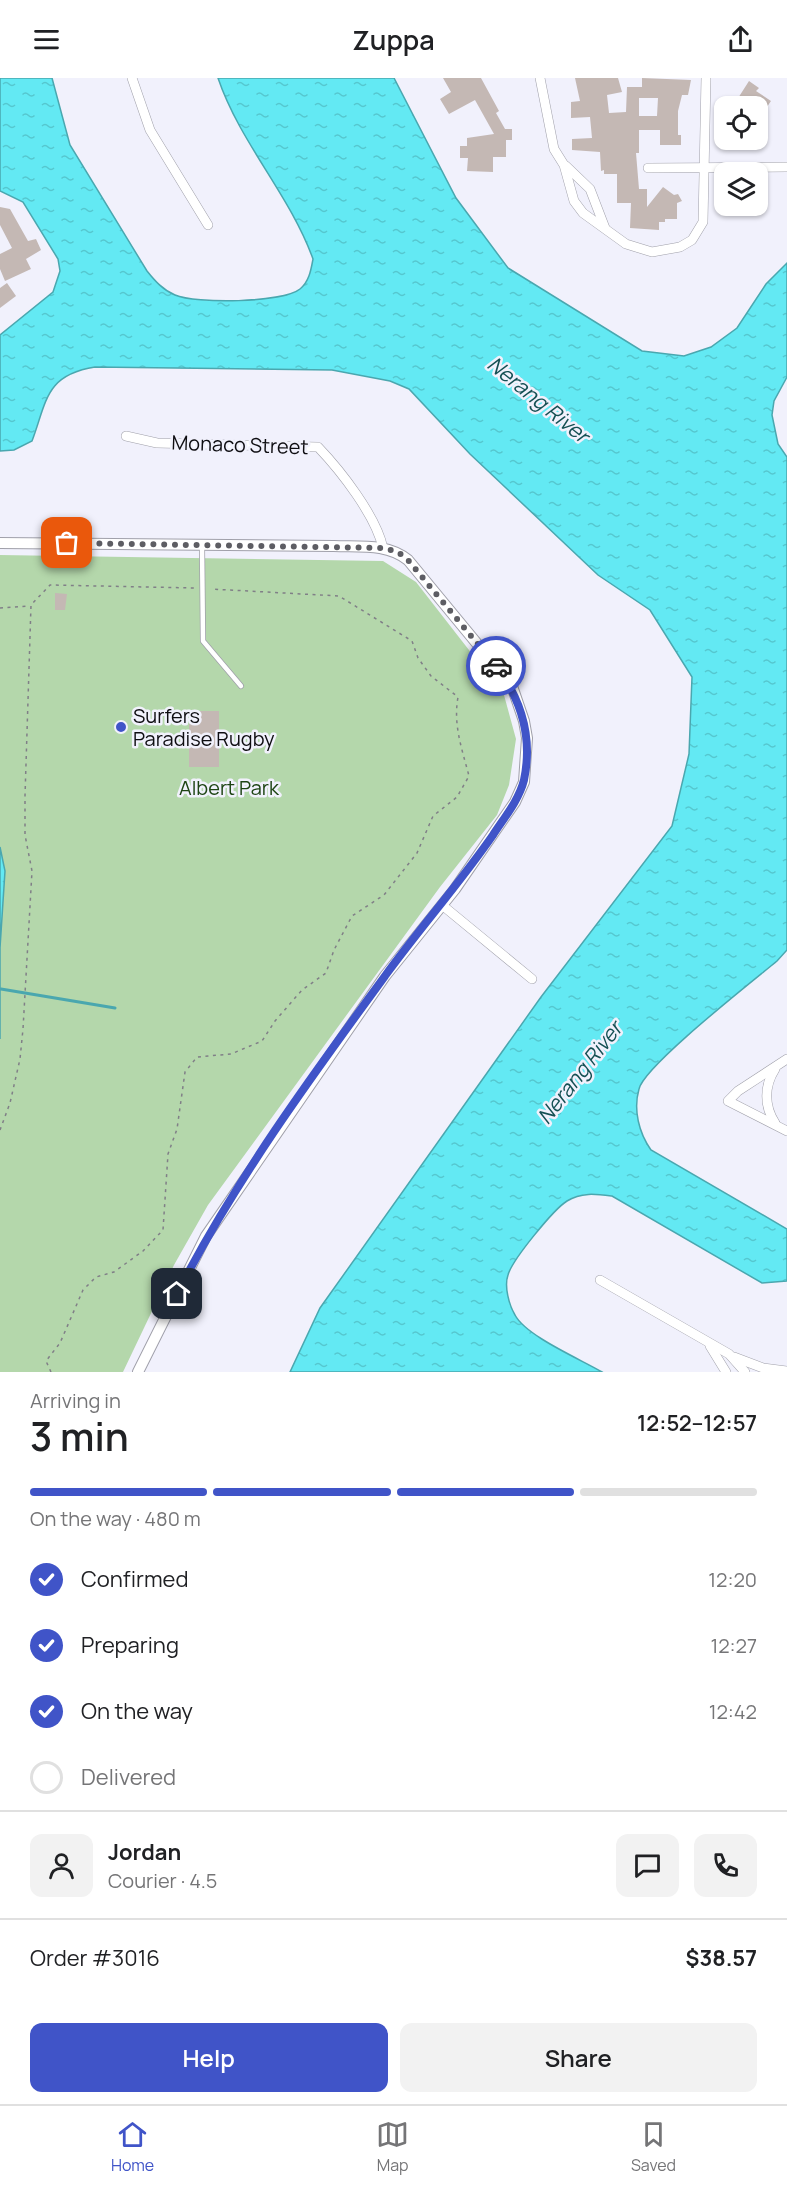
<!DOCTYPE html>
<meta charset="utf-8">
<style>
:root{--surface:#fff;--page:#f2f2f2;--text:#202124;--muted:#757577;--line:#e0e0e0;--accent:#4054c8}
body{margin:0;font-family:Manrope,sans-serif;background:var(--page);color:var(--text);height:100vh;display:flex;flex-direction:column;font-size:22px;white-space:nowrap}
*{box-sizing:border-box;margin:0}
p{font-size:20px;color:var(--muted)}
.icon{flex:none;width:33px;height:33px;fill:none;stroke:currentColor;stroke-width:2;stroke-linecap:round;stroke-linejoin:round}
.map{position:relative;height:1294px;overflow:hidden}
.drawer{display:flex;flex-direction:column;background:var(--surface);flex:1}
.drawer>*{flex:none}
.fabs{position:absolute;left:714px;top:18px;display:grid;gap:12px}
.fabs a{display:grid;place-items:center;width:54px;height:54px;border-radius:12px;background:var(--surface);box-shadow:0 2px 4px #0004;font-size:30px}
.pin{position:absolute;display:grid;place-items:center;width:51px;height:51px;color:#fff;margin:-26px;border-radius:12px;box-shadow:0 3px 9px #0006}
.courier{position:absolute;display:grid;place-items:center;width:60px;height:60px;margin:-30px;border:4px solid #4054c8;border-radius:50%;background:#fff;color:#222;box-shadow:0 2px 8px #0007}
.headline em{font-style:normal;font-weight:600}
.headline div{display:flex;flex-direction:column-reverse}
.headline{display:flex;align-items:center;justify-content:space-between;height:102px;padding:0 30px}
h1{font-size:39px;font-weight:600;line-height:45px}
.bar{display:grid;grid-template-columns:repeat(4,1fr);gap:9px 6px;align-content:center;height:72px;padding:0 30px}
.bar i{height:8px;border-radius:4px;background:var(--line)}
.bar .on{background:var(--accent)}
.bar p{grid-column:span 4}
.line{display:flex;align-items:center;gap:15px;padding:0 30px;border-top:2px solid var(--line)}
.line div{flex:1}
.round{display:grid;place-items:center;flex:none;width:63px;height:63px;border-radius:12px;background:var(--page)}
ol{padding:0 30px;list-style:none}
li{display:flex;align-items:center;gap:18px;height:66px}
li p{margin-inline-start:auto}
li .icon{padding:6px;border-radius:50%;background:var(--accent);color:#fff;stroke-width:4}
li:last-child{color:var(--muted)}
li i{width:33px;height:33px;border:3px solid var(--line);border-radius:50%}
.button{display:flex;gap:12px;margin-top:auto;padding:12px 30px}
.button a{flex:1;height:69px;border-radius:12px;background:var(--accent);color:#fff;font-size:24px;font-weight:600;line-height:69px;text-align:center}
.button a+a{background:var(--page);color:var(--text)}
header{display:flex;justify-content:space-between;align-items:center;height:78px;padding:0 30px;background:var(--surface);font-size:27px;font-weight:600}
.tabs{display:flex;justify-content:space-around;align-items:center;height:84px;border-top:2px solid var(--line);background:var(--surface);font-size:16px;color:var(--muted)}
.tabs a{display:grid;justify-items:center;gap:3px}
.tabs .on{color:var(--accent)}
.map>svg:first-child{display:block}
.green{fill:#b4d7ab}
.water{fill:url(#water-ripples);stroke:#4aa7af;stroke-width:1.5}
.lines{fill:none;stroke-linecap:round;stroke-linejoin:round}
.stream{stroke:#4aa7af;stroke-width:3}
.building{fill:#c4b8b4;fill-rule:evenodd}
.service-casing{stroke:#a0a0aa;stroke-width:6}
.minor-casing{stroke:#a0a0aa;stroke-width:10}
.tertiary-casing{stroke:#a0a0aa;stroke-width:12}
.path{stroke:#807f87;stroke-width:1.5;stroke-dasharray:3 4.5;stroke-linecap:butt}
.service{stroke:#fff;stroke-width:4.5}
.minor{stroke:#fff;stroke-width:9}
.tertiary{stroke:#fff;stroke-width:10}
.done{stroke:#5d5d63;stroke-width:6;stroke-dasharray:0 10.8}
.route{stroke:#4054c8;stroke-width:8}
.poi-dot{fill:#4054c8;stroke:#f1f1fc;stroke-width:2}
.labels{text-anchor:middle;stroke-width:5;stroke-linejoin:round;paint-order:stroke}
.street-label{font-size:20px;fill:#0e0d11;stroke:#f1f1fc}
.poi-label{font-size:20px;fill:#0e0d11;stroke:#f1f1fc;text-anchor:start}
.park-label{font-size:20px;fill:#1e4514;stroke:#f1f1fc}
.water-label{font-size:21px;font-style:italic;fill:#155054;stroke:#f1f1fc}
</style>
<header><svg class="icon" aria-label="menu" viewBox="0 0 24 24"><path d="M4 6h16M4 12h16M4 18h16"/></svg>Zuppa<svg class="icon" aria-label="share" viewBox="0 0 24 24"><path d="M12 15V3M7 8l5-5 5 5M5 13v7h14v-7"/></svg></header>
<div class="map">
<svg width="787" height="1294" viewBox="0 0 787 1294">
<defs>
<pattern id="water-ripples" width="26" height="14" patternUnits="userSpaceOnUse" patternTransform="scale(1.5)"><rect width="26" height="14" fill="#63e9f3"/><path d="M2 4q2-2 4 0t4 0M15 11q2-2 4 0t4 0" fill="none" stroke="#55c7cf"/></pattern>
</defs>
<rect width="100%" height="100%" fill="#f1f1fc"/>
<polygon class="green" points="0,477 383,483 416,504 504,617 516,661 509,707 497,737 440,809 208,1127 174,1187 123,1294 0,1294"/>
<g class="water">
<path d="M0,0H52L70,67L147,193C155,203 163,212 175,217C196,226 282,225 300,211C309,204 311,192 313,181C290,117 240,65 218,0H394L456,120L508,190L642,273L684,278L711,269L737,250L766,206L787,185V299L774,323L772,337L778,366L787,379V872L777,883C753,903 644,988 639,1011C633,1032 639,1055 651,1072L787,1151V1203L762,1205L612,1118C596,1116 581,1114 567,1123C554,1131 512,1182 508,1197C504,1208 509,1227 515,1237C526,1258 580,1281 602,1294H290L320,1230L541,919L672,748L689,676L692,599L650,532L598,497L470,376L409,311L390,303L332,292L95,289C45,297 47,323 32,363L14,372L0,373V257L53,214L60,193L58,181L23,124L0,113Z"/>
<polygon points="0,769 5,793 0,870 0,961"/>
</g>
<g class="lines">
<polyline class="stream" points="1,911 115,930"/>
</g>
<g class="building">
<polygon points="443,0 481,0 499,33 496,35 505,51 512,51 512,62 506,62 506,79 493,79 493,94 467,93 468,80 460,80 460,68 467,68 467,60 494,56 475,22 449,36 440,21 451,14"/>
<path d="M575,0H618L622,14L607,17L609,35L626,34L627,9H642V0L691,2L688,17H682L678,33V57H681V67H660V52H639V75H636L639,111H647V129L663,109L674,117L678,116L682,123L677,125V141H665V144H659V152L630,150L631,125H617V96H604V92L601,93L600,74L572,72V61L592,60L590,39L571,40V24L580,23ZM639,20H658L657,38H639Z"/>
<polygon points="749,3 759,10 756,13 771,23 758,42 758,28 733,28"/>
<polygon points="0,129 10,131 28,163 36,161 41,172 26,181 31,191 5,203 0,191 0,176 12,170 0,147"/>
<polygon points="7,205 16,218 0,230 0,210"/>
<polygon points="55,515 67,516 65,532 55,532"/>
<rect x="189" y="633" width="30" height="56"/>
</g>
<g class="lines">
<g class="service-casing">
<polyline id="service" points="202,467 203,563 241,608"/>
</g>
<g class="minor-casing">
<g id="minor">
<polyline points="132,0 150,52 208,147"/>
<polyline points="540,0 554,71 564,87 574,123 583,135 626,166 652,174 680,169 692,162 703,144 706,0"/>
<polyline points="566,88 590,111 605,150"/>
<polyline points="648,90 787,89"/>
<path d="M126,358L157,365L318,369C341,393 376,438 383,470"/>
<polyline points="442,827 532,901"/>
<polyline points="787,981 738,1013 728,1023 787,1053"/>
<path d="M775,991C764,1008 764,1028 775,1045"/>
<polyline points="600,1202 729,1276 745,1294"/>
<polyline points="710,1268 726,1294"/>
<polyline points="734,1279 763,1290 787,1293"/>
</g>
</g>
<g class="tertiary-casing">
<path id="tertiary" d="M0,465L334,468C360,469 387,465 408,482L512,608L524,643L527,660L524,704L515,724L455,811L385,898L206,1158L138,1294"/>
</g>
<g class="path">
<polyline points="0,530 29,528"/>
<polyline points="0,1052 10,1025 20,981 23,951 32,793 25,757 25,718 31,527 50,507 194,510"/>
<path d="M51,1294L46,1283L60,1265L83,1212L96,1199L114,1194L143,1173L163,1152L168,1076L177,1051L185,994L197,979L231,976L262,963L275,943L302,912L326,895L334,872L352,838L384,817L417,775L433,738L457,719L469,698C462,671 453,647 458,619L431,598L418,580L412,563L339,518L211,511"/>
</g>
<use href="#service" class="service"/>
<use href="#minor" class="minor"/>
<use href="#tertiary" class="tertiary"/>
</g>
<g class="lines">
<polyline class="done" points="67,465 383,470 398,474 408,482 496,588"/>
<path class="route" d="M177,1216C234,1104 311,999 385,898C420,850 459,806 493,757C504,740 519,722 524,702C533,659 521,621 496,588"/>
</g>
<circle class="poi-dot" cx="121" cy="649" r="6"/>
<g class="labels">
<g class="street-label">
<text transform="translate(240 367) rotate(2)" y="7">Monaco Street</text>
</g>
<g class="poi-label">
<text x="133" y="645">Surfers<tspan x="133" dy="23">Paradise Rugby</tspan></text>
</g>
<g class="park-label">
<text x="229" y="717">Albert Park</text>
</g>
<g class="water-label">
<text transform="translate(538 322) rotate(39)" y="7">Nerang River</text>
<text transform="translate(580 995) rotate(-52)" y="7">Nerang River</text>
</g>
</g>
</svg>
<div class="fabs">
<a><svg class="icon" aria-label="locate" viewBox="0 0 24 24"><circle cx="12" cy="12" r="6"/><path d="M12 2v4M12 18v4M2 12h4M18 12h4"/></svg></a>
<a><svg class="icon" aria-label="layers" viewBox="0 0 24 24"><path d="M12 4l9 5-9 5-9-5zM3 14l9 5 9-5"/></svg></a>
</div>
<div class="pin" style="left:67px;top:465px;background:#ea580c"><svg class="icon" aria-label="bag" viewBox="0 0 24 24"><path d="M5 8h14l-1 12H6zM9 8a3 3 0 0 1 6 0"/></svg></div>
<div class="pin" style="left:177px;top:1216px;background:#1f2937"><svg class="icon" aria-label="home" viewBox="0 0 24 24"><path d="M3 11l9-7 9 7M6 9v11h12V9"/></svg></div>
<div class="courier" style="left:496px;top:588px"><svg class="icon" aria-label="car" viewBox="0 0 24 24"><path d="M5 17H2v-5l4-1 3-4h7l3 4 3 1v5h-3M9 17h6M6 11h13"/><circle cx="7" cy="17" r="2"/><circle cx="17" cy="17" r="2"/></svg></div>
</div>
<section class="drawer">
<div class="headline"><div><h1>3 min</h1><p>Arriving in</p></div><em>12:52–12:57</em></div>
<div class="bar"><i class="on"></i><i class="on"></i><i class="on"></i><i></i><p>On the way · 480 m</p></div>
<ol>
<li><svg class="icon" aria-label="check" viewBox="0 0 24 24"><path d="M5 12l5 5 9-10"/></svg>Confirmed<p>12:20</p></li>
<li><svg class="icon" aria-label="check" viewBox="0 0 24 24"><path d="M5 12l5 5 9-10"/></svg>Preparing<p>12:27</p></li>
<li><svg class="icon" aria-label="check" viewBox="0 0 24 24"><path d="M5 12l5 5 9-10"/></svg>On the way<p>12:42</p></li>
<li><i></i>Delivered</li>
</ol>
<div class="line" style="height:108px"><a class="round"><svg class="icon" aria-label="person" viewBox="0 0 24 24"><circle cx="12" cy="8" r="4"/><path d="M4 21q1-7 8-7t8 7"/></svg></a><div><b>Jordan</b><p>Courier · 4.5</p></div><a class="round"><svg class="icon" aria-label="chat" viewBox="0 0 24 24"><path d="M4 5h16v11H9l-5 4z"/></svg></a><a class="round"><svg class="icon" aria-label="phone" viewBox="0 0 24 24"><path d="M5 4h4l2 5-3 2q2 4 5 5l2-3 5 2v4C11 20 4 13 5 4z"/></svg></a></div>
<div class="line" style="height:78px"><div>Order #3016</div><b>$38.57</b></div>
<div class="button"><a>Help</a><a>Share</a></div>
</section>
<nav class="tabs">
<a class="on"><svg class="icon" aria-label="home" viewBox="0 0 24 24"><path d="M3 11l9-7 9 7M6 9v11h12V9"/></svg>Home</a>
<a><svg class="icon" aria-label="map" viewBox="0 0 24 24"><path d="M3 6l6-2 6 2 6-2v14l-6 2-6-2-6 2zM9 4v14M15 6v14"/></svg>Map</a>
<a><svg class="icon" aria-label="saved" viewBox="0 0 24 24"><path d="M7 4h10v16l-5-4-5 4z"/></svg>Saved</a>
</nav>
